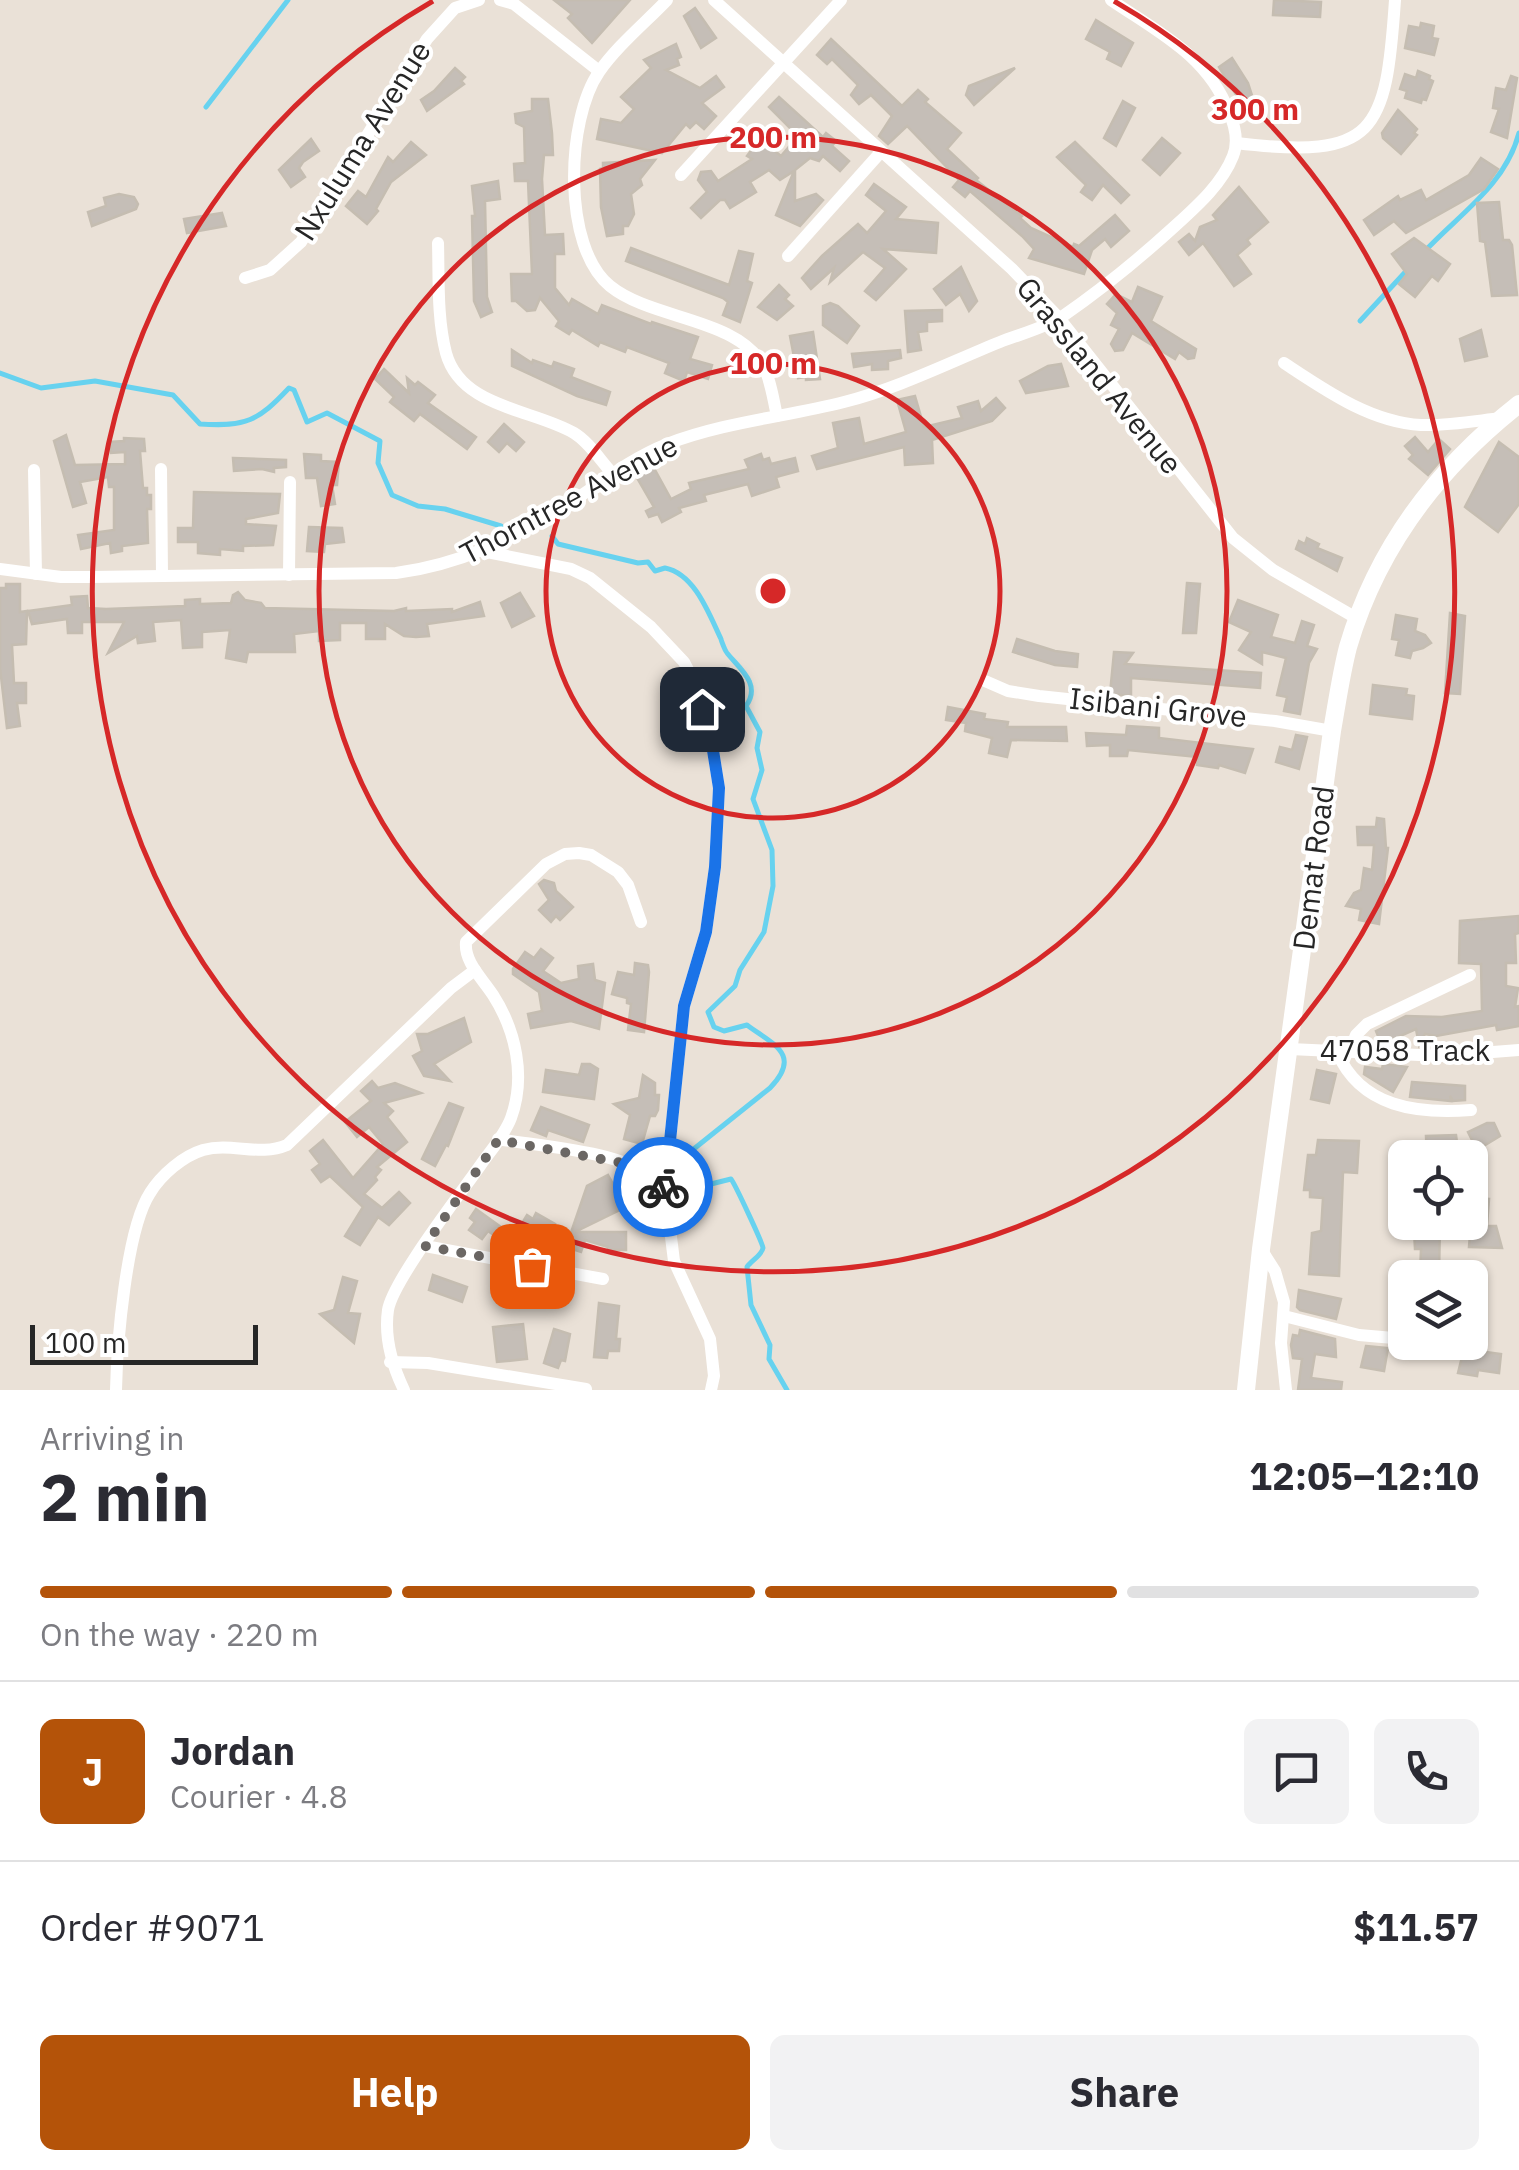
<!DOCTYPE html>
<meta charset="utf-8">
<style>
:root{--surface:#fff;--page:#f2f2f3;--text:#2b2b33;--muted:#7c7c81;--line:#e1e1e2;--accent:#b45309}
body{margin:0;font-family:"IBM Plex Sans",sans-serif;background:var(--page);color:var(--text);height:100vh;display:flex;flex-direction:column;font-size:38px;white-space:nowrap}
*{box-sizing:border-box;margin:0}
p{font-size:32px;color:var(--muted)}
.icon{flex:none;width:55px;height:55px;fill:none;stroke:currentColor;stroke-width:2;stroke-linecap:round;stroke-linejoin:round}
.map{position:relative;height:1390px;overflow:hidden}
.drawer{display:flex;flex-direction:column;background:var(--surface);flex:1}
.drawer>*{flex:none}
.tools{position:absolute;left:1388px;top:1140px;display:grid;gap:20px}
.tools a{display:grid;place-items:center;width:100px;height:100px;border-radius:15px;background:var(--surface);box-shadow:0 2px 8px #0004;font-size:50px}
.scale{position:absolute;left:30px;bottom:25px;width:228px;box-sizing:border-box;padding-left:10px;border:5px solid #262626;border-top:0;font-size:28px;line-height:35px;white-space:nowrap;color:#262626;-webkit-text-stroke:8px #fff;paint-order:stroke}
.pin{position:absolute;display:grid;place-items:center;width:85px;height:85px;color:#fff;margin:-42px;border-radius:20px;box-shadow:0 5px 15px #0006}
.courier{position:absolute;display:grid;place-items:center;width:100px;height:100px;margin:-50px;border:8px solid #1a73e8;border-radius:50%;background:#fff;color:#222;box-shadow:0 2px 12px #0007}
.overview em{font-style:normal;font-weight:700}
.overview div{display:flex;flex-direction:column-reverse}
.overview{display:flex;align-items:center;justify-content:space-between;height:170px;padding:0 40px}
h1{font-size:65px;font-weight:700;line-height:75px}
.bar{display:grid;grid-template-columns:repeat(4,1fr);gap:15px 10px;align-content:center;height:120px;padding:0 40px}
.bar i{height:12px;border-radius:8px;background:var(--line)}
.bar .on{background:var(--accent)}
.bar p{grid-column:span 4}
.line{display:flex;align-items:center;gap:25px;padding:0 40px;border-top:2px solid var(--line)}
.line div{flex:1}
.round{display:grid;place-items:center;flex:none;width:105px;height:105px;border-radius:15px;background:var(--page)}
.action{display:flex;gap:20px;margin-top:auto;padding:20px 40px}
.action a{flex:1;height:115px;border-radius:15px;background:var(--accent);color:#fff;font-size:40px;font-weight:700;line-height:115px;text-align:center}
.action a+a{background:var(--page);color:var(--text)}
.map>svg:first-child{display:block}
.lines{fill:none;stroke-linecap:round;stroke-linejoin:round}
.stream{stroke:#67d2ef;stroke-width:5}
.building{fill:#c5beb7;stroke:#c5bdb1;stroke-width:2.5}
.street{stroke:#fff;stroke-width:12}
.secondary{stroke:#fff;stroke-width:18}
.done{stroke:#6b6764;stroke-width:10;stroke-dasharray:0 18}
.route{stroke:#1a73e8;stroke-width:12}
.ring{fill:none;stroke:#d62828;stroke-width:5}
.labels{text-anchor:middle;stroke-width:8;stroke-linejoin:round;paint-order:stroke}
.street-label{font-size:30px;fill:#262626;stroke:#fff}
.centre{fill:#d62828;stroke:#fff;stroke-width:5}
.ring-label{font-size:30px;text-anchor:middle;font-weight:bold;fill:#d62828;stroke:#fff;stroke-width:8;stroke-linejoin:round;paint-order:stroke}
</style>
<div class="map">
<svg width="1519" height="1390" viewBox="0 0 1519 1390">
<rect width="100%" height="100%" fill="#eae1d7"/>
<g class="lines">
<g class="stream">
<polyline points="206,107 288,0"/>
<path d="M1423,253C1459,214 1505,186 1519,133"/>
<polyline points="1360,321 1409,268"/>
<path d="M0,373L41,388L95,381L173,395L200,424C246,427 258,421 289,388L294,390L307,422L327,413L380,441L378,463L392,495L418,506L445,509L501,526"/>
<path d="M552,536L558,544L638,563L648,562L655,571L665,568C695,574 709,614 721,639C721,640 726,653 727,653C739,668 762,684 746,706L760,732L757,748L762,770L753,799L772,850L773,886L764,932L740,970L735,986L708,1012L714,1027L724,1031L747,1025C772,1044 803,1054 770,1088L690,1152V1179L699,1187L731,1179C735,1184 763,1244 763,1248C762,1255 751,1261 747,1267L751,1305L770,1345L769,1359L787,1390"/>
</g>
</g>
<g class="building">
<polygon points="554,0 630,0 592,43 568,18 572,14"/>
<polygon points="1274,0 1321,2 1320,17 1273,15"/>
<polygon points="695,8 716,38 701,48 684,16"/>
<polygon points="1096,20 1133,43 1121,66 1107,59 1110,52 1086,39"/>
<polygon points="1421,23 1434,26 1432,38 1438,39 1434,55 1405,48 1409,26 1420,28"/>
<polygon points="831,39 902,106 918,90 928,99 925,102 961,133 947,149 978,178 976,180 1022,216 1020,218 1031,228 1073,247 1074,244 1079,246 1115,215 1129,231 1111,247 1105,239 1092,250 1084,274 1029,258 1034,249 1022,236 970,191 965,197 953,187 959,180 907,126 888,144 879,136 892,116 871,95 859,104 851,95 858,85 832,59 827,64 817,55"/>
<polygon points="676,44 681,57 677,59 679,65 666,70 700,88 716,76 724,87 702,103 716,116 704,129 696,122 690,128 686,124 662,153 597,139 601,119 621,123 634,109 621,97 651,68 644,60"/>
<polygon points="1232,58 1248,83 1258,114 1245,118 1240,101 1219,67"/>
<polygon points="455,68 465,77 461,81 464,84 427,111 421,100 434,91"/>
<polygon points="1015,68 974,105 966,95 969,86"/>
<polygon points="1418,71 1430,76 1429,79 1433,81 1426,100 1422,99 1421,103 1405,98 1407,91 1400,89 1405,74 1416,78"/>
<polygon points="1511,76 1517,78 1507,138 1491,132 1499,109 1493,108 1496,88 1506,90"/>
<polygon points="779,97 823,137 826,133 836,141 832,146 849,161 840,171 823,156 819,161 810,158 795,170 795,201 816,194 823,200 800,226 776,215 794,171 780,180 769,170 750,182 756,192 730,208 725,200 720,200 701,218 691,208 707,192 698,180 701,172 711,171 718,181 752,159 747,156 760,139 781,156 798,136 769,107"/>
<polygon points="532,99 548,99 552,133 553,155 544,155 542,179 545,235 563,234 564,254 555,254 555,288 569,305 572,299 598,314 602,305 651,324 652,322 698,337 690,359 712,365 708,379 687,372 684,381 665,373 669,363 627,347 625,352 600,342 598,346 572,330 569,334 556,326 559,321 540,298 535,310 527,311 516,301 512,301 511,274 532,274 528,181 515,181 514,164 525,163 524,127 516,123 515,114 532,111"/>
<polygon points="1123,101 1135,108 1116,146 1104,138"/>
<polygon points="1398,110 1417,129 1414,133 1417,135 1401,154 1383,138 1382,133"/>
<polygon points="1162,138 1180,153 1160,175 1143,160"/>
<polygon points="311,139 319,151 303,162 299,168 305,177 291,187 279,170"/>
<polygon points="411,142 426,155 391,182 376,209 378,211 367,224 346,206 358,191 366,197 388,157 393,162"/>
<polygon points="1075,142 1129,195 1121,203 1103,185 1092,200 1081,192 1086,185 1057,157"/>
<polygon points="1481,158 1498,169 1484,189 1406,233 1394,221 1374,235 1364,220 1398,196 1400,200 1421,190 1426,200 1469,175"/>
<polygon points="655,160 640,179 642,185 631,194 634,214 628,226 623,226 623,234 607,236 601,207 600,169 603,168 603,163"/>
<polygon points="498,181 500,199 485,201 487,297 492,312 481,317 474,301 472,216 475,216 472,186"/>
<polygon points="874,184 906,207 896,219 938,223 936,253 883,249 906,269 876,300 865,291 885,268 863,252 830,282 834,268 811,289 802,278 822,256 858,224 867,233 886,211 866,195"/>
<polygon points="1239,187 1268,222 1247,240 1250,244 1237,255 1251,274 1234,286 1203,243 1189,255 1179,242 1189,234 1195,241 1200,227 1217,220 1213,215"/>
<polygon points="119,194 134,197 138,204 136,209 92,226 88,212 106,206 104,198"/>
<polygon points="1499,202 1503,240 1509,240 1512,245 1517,295 1492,296 1485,242 1480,241 1477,203"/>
<polygon points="222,213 226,226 187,233 184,219"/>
<polygon points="1414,238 1450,264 1438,281 1432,276 1415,297 1399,284 1407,274 1392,254"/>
<polygon points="631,248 729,285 739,251 753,254 747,281 752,283 740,322 723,315 728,302 723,298 626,261"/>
<polygon points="961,267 977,301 969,311 960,294 946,305 934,289"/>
<polygon points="779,285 789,295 785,299 793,306 777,320 758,307"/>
<polygon points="1138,287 1162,297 1151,321 1196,349 1194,358 1188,359 1179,352 1175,359 1132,333 1123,350 1115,351 1111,344 1119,329 1111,325 1117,313 1107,304 1116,294 1132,302"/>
<polygon points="830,303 838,306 859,326 847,343 823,325 823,306"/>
<polygon points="942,310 942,321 927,322 927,331 918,332 921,350 908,352 905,311"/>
<polygon points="1481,330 1487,356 1465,361 1460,339"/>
<polygon points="813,332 820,379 806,380 806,377 798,378 790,336"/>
<polygon points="512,350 532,363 533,360 552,367 554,362 574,369 571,377 610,392 606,405 577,396 512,366"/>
<polygon points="900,350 901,358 888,361 888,369 872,370 872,364 854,367 852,354"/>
<polygon points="1061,364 1068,386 1026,393 1020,381 1048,366"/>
<polygon points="384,369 409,393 407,378 415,385 418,382 435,395 428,403 476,437 467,449 420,414 414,421 390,402 394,397 375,379"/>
<polygon points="915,396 924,427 962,418 958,407 978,401 981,411 996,398 1005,408 992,421 932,440 933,463 905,465 904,447 817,469 812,456 838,448 833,423 859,418 864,444 906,432 897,400"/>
<polygon points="504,424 524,442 516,451 507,443 499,452 488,442"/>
<polygon points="66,435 75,465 125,464 125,452 111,453 110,442 124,441 124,438 144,439 145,451 140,451 143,488 147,488 147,495 151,495 151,509 147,509 148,543 122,546 122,551 111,553 110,543 81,549 78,535 114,530 114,487 109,487 108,477 80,482 86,503 73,507 54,441"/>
<polygon points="1415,437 1428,452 1439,439 1450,449 1428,475 1409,459 1413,455 1405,446"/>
<polygon points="1499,442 1519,457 1519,504 1498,532 1465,507"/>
<polygon points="304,454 321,455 321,461 339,462 337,485 332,485 335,504 321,506 317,478 306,478"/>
<polygon points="761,454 763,460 769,458 771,464 795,458 798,471 776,477 779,487 752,496 748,484 704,495 706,501 679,508 681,512 662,522 658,514 649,517 646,511 654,507 636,476 654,468 671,499 691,489 689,483 749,469 745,460"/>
<polygon points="233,458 286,460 286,467 274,468 274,472 262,469 234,471"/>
<polygon points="194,492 280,494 278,513 246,519 246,524 276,526 273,545 243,546 243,551 220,549 220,555 198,553 198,542 178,542 178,528 193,528"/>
<polygon points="309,527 342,528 344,542 325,544 324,552 307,551"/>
<polygon points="1307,538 1319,544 1317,548 1342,558 1337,571 1296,549 1299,541 1305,544"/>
<polygon points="1187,583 1200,584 1196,633 1183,633"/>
<polygon points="6,584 20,584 20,612 27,611 26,644 12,645 14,683 26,683 26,703 17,703 20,726 7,728 0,668 0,588 6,588"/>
<polygon points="238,592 245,600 261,603 265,608 394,611 406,608 406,611 452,609 452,612 480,602 484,616 427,624 429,636 416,637 404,636 385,624 385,639 366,639 366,623 340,623 340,640 319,641 319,631 294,634 295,652 248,652 246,662 226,658 230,630 202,632 202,647 183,648 181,620 153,622 155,641 138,643 137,636 108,653 124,622 82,622 82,633 68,633 67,619 32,624 28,611 72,605 71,597 87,596 88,608 106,609 185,606 185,600 200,599 200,604 231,603 233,595"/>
<polygon points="520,593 534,616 512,627 501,603"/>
<polygon points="1238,600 1278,615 1271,637 1295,643 1302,621 1314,625 1307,646 1317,649 1309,663 1300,714 1284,711 1287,697 1277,695 1286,658 1262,652 1262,664 1239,650 1251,632 1229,622"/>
<polygon points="1450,613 1465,616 1460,694 1445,693"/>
<polygon points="1396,615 1417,619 1415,631 1425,635 1431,643 1423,648 1412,651 1410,658 1396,655 1399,640 1392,639"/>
<polygon points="1017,639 1055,651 1078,654 1077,667 1055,665 1013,652"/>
<polygon points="1114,652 1133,653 1125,664 1261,673 1260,688 1131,678 1131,696 1110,694"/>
<polygon points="1373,685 1407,689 1406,695 1414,696 1412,719 1370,714"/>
<polygon points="948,707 985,714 984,719 1008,722 1007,727 1066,727 1067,741 1011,740 1007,757 989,753 992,738 965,731 966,723 946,720"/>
<polygon points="1127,726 1159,728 1159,738 1253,749 1245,773 1219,765 1218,768 1197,765 1198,757 1128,750 1127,756 1110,756 1110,745 1087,746 1086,733 1126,735"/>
<polygon points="1296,735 1307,737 1299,769 1276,762 1280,747 1292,750"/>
<polygon points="1377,818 1384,819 1386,848 1388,848 1379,924 1359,920 1361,909 1346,906 1354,893 1361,890 1364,868 1372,870 1374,845 1358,845 1357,827 1376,827"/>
<polygon points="544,880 554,883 556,891 573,907 560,920 556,916 551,922 539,910 549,900 539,884"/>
<polygon points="1519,916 1519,933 1515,934 1516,963 1506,963 1506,986 1518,988 1515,1007 1519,1006 1519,1026 1497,1030 1496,1025 1436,1036 1425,1034 1419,1045 1416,1029 1391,1040 1390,1037 1380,1041 1376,1031 1406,1016 1442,1017 1482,1011 1481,964 1459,963 1460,921"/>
<polygon points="541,949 553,958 543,971 561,983 579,979 578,966 593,964 595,980 605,983 599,1029 571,1021 531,1028 528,1014 542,1011 539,992 513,974 513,969 525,952 534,958"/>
<polygon points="635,963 648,965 649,972 644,1032 628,1030 631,1004 627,1003 627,998 612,994 618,972 634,975"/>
<polygon points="464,1018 471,1042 434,1064 450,1081 424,1076 413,1056 422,1051 417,1034 428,1034"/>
<polygon points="582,1064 590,1064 598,1069 594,1099 543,1092 546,1070 579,1075"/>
<polygon points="1383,1064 1407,1067 1393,1092 1364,1074 1365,1067 1382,1069"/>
<polygon points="1317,1070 1336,1074 1329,1103 1311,1099"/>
<polygon points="643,1075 655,1083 655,1095 659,1095 658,1110 655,1116 650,1116 642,1144 624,1139 630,1115 614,1104 639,1098"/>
<polygon points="372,1081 378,1088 395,1083 421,1093 384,1103 393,1111 387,1117 407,1142 377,1167 381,1170 375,1177 377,1180 364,1194 382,1208 399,1192 410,1203 389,1225 378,1217 360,1245 345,1236 363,1207 330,1176 321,1182 312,1170 320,1164 310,1151 323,1140 353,1178 383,1144 369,1127 357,1137 345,1122 371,1101 361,1091"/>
<polygon points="1412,1082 1465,1086 1465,1100 1453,1101 1450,1096 1451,1101 1410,1097"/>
<polygon points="449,1103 463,1108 448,1146 446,1145 435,1166 422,1159"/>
<polygon points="541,1107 589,1125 583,1142 548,1130 546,1136 531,1130"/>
<polygon points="1487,1123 1494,1123 1500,1136 1477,1150 1468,1132"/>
<polygon points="1456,1135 1459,1158 1427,1158 1426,1136"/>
<polygon points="1318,1140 1359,1141 1357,1173 1343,1172 1339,1276 1309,1274 1312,1233 1321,1231 1323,1198 1310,1197 1310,1190 1304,1190 1308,1155 1316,1155"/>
<polygon points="608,1175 626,1207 575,1232 626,1232 626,1250 608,1250 608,1247 585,1240 581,1252 566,1247 587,1186"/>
<polygon points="1473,1198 1489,1199 1487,1226 1496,1226 1502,1248 1469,1247"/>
<polygon points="476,1209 508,1232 502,1241 488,1231 482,1239 469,1230 475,1222 470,1218"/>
<polygon points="536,1213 555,1224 546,1238 538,1233 524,1249 511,1241 527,1215 533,1219"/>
<polygon points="1419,1222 1440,1222 1439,1276 1420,1275 1421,1249 1415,1249 1414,1231 1419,1230"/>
<polygon points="433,1275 467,1287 462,1302 429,1290"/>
<polygon points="343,1277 357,1281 348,1313 360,1314 354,1343 320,1314 334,1310"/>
<polygon points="1299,1290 1341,1299 1336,1319 1300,1310 1297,1307"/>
<polygon points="599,1303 619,1306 616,1339 620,1339 619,1351 608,1351 607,1358 594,1357"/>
<polygon points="523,1324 527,1359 497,1362 493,1327"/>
<polygon points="554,1329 570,1334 565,1361 561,1360 558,1368 544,1363"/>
<polygon points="1300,1330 1335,1339 1336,1357 1315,1354 1311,1378 1342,1382 1341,1390 1298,1390 1302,1359 1293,1358 1291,1345 1293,1335 1299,1336"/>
<polygon points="1366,1346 1388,1348 1384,1371 1361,1367"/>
<polygon points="1464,1349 1501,1354 1499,1373 1478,1370 1477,1376 1458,1373"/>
</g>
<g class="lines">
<g class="street">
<polyline points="500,0 514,4 599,71"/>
<path d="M667,0C645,23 617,46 599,72C566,120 562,247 610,286C652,320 735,317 763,365C771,380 773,399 777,416"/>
<polyline points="714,0 1012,269 1059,318 1233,538 1273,570 1358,619"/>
<path d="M1236,143C1376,160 1386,133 1395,0"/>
<polyline points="681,175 841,0"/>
<path d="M438,243C439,279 437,318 446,353C461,408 533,409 574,433C589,442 600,460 612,473"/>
<polyline points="788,256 880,153"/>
<polyline points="245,278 270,270 301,242 427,39 455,8 479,0"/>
<path d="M1284,363C1325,390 1370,422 1421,425C1448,426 1475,421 1501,418"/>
<polyline points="161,469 162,575"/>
<polyline points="34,470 36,574"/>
<polyline points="482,551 571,569 590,578 651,627 684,662 694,681 711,738 719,788 715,867 706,932 684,1006 665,1189 674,1261 710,1339 714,1376 711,1390"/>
<path d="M0,569L61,577H90L396,573C458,565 511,540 564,507C598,485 629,459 667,444C724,422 785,417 844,402C899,388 948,363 1000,342C1020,334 1045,328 1063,316C1102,289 1140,258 1175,226C1197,206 1222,184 1233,156C1239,141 1235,126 1229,112C1208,56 1158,32 1111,0"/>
<polyline points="289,575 290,482"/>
<polyline points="985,681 1008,691 1039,696 1275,721 1332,731"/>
<polyline points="1290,1049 1441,1056 1519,1050"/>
<polyline points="1350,1050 1356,1035 1367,1024 1470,975"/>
<path d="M1337,1052C1361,1108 1418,1114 1471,1110"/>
<path d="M498,1139C544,1147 637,1151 665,1189"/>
<polyline points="425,1246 603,1279"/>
<polyline points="1261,1249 1275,1271 1284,1302 1281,1343 1286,1390"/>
<polyline points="1284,1316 1359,1335 1405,1339"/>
<polyline points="390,1362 428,1363 586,1389"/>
<path d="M116,1390C117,1344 126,1230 150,1193C161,1175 183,1156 203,1150C232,1142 259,1157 287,1145L451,988L475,970"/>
<path d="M404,1390C392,1365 384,1338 388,1310C393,1280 462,1192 482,1163C492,1149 505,1134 511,1118C526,1077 516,1031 493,995C482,978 464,962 466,942L546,864L565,854L579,853L591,855L618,872L628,885L641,922"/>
</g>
<path class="secondary" d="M1246,1390L1261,1249L1332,731C1337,703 1341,674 1348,647C1377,548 1439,467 1519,404"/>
</g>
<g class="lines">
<polyline class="done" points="532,1266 425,1246 498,1140 628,1164 642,1169 663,1187"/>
<polyline class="route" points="663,1187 665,1189 684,1006 706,932 715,867 719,788 711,738 702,709"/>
</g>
<g class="ring">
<circle cx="773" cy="591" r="227"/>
<circle cx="773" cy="591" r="454"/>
<path d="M1114 1A681 681 0 1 1 433 1"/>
</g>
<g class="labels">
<g class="street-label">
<text transform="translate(363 141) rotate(-58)" y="10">Nxuluma Avenue</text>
<text transform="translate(1099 376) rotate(51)" y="10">Grassland Avenue</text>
<text transform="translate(569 500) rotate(-28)" y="10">Thorntree Avenue</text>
<text transform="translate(1158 708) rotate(6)" y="10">Isibani Grove</text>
<text transform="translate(1314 868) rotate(-83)" y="10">Demat Road</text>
<text x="1405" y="1061">47058 Track</text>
</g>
</g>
<circle cx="773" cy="591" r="15" class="centre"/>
<g class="ring-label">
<text x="1255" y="120">300 m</text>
<text x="773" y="148">200 m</text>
<text x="773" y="374">100 m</text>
</g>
</svg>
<div class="tools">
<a><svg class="icon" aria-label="locate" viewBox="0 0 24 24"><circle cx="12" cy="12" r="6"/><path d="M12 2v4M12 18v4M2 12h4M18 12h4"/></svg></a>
<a><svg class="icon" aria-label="layers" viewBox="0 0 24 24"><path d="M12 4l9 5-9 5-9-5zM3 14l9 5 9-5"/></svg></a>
</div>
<div class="scale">100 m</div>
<div class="pin" style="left:532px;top:1266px;background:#ea580c"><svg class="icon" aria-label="bag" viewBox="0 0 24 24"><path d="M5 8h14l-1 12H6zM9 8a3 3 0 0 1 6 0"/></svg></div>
<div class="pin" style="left:702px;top:709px;background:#1f2937"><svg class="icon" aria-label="home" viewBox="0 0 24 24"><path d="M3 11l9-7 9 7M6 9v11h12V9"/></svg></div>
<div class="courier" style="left:663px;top:1187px"><svg class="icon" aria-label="bike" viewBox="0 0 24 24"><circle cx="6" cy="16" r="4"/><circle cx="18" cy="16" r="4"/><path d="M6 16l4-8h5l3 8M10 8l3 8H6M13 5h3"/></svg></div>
</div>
<section class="drawer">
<div class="overview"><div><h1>2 min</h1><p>Arriving in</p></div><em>12:05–12:10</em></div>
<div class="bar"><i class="on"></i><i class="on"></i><i class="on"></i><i></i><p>On the way · 220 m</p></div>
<div class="line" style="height:180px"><b class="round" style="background:var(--accent);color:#fff">J</b><div><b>Jordan</b><p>Courier · 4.8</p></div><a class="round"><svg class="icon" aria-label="chat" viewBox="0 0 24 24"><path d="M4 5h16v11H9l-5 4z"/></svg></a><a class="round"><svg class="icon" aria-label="phone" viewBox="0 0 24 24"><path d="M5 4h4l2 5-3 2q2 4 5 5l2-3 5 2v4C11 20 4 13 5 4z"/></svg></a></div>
<div class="line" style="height:130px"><div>Order #9071</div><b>$11.57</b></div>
<div class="action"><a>Help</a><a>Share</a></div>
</section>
